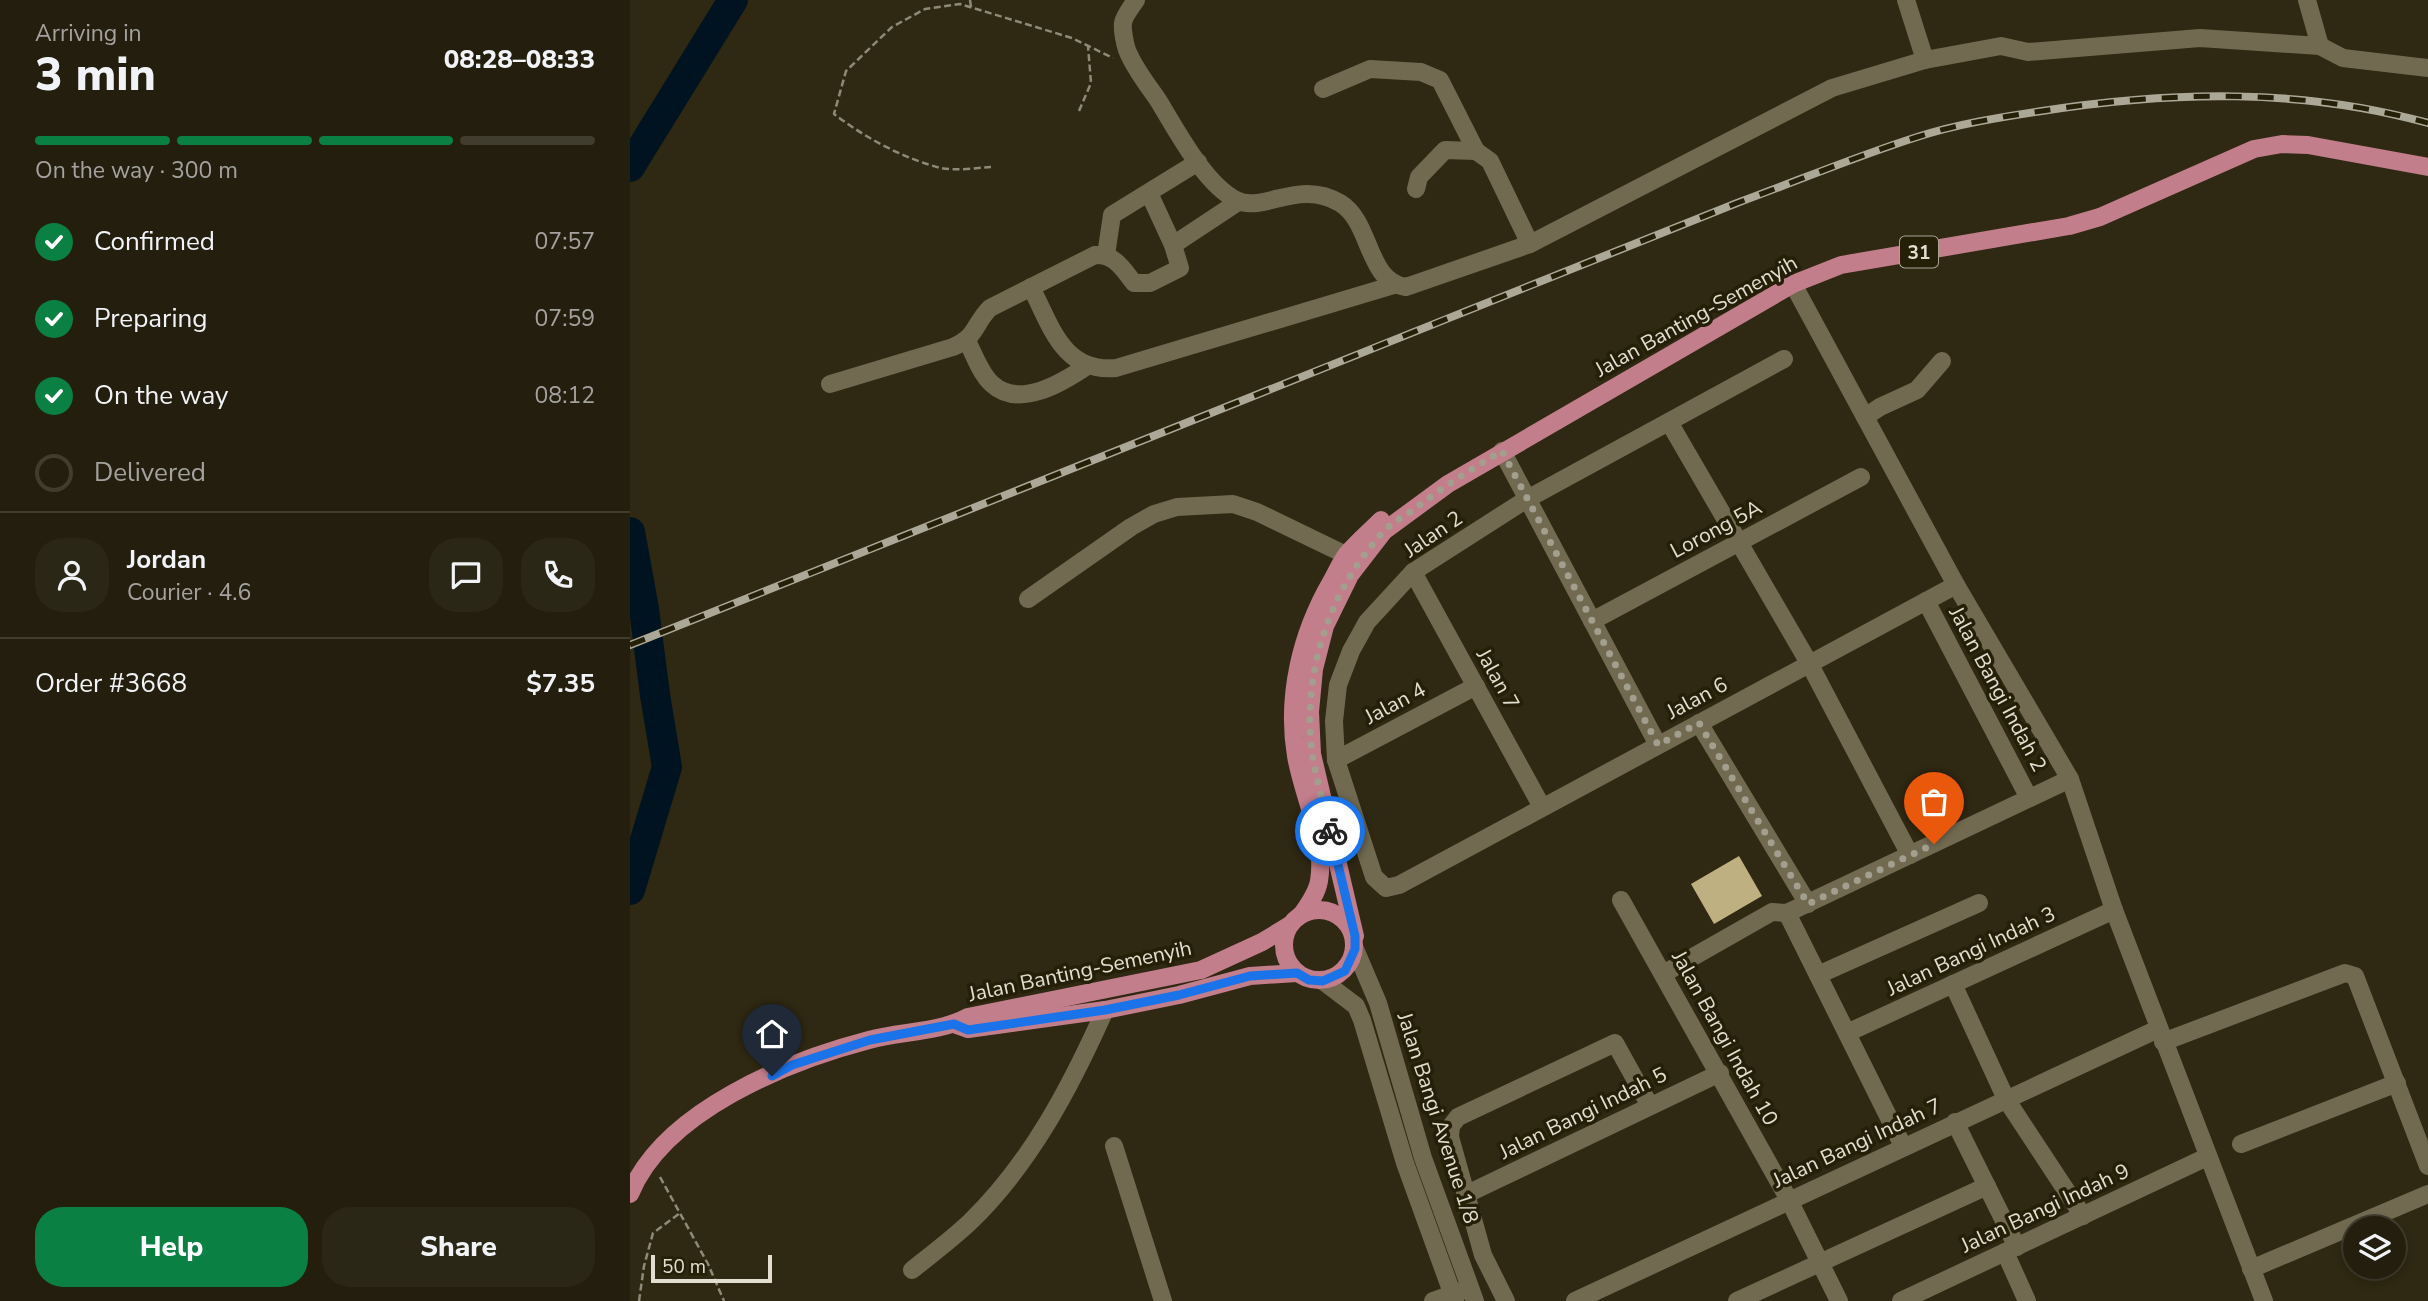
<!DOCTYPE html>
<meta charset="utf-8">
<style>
:root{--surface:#231e0e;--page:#2b2717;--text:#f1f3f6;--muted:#a3a29e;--line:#403c2e;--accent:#0b8043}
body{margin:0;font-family:"Nunito Sans",sans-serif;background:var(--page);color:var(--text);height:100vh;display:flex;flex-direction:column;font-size:26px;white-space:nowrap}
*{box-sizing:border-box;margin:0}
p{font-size:23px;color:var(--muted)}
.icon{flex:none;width:38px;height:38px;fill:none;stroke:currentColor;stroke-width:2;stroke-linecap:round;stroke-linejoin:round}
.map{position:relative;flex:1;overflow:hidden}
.drawer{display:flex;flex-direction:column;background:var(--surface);width:630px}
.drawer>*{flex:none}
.buttons{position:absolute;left:1713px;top:1216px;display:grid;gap:14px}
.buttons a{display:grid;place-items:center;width:63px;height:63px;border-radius:50%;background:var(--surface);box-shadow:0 4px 10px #0003,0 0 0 2px var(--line);font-size:35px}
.scale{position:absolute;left:21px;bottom:18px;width:121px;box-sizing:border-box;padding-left:7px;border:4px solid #e2dfd1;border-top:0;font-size:19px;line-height:24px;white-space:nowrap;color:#e2dfd1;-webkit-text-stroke:5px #251f08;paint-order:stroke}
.pin{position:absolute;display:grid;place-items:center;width:60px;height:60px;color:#fff;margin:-72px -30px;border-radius:50% 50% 50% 0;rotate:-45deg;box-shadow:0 0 7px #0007}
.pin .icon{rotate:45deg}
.courier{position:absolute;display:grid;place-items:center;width:70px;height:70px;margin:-35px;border:5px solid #1a73e8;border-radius:50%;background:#fff;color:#222;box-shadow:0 2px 9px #0007}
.headline em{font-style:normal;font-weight:800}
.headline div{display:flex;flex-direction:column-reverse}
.headline{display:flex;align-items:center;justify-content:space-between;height:119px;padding:0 35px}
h1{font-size:46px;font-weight:800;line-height:52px}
.bar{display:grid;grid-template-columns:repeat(4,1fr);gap:10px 7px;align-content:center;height:84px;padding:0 35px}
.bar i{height:9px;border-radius:5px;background:var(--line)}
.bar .active{background:var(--accent)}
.bar p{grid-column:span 4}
.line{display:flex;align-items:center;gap:18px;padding:0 35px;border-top:2px solid var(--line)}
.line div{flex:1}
.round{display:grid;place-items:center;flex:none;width:74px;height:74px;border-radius:28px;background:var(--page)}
ol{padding:0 35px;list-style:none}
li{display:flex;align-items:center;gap:21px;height:77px}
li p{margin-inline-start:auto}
li .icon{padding:7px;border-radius:50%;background:var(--accent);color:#fff;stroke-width:4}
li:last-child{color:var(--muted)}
li i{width:38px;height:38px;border:4px solid var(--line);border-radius:50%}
.primary-button{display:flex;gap:14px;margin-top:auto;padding:14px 35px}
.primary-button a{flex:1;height:80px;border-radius:28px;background:var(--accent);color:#fff;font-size:28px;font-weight:800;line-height:80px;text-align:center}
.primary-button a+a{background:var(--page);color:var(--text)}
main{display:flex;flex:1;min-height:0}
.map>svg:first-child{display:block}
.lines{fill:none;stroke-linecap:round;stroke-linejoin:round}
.river{stroke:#001321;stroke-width:30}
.building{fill:#beb080}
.path{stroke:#8e8a78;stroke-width:2.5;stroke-dasharray:7 3.5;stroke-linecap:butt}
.minor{stroke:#716a51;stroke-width:18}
.major{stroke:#c37e8b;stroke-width:18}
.rail-casing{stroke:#aca897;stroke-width:8}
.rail{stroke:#251f08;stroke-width:5;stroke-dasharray:16;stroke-linecap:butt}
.done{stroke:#a39f8e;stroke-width:7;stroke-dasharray:0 12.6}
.route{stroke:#1a73e8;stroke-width:9}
.labels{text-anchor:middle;stroke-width:7;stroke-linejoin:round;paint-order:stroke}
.shield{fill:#251f08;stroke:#a9a595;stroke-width:2}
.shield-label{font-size:19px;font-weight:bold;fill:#e2dfd1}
.street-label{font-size:21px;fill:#e2dfd1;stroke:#251f08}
</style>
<main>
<section class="drawer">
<div class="headline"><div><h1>3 min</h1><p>Arriving in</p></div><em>08:28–08:33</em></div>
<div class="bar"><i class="active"></i><i class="active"></i><i class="active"></i><i></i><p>On the way · 300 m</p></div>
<ol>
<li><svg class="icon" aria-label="check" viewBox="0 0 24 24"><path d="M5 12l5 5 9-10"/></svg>Confirmed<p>07:57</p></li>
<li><svg class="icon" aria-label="check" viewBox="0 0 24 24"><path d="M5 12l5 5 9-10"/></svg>Preparing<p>07:59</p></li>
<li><svg class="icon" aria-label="check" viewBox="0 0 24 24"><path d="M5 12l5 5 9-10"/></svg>On the way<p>08:12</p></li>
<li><i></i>Delivered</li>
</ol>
<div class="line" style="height:126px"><a class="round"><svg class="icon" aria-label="person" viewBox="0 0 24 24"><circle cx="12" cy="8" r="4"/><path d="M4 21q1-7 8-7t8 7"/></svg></a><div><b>Jordan</b><p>Courier · 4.6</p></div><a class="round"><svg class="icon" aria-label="chat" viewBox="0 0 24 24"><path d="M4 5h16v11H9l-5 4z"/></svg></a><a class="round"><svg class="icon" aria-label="phone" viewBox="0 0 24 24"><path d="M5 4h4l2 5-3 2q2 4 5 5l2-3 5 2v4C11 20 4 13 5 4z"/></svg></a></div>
<div class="line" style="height:91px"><div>Order #3668</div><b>$7.35</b></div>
<div class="primary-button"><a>Help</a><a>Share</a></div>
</section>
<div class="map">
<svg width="1798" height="1301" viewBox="0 0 1798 1301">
<rect width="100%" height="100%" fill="#2f2812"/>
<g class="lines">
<g class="river">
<polyline points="0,167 103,0"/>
<polyline points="0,532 14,609 25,695 37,767 0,890"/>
</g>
</g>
<polygon class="building" points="1109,856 1132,896 1084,924 1061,884"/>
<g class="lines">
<g class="path">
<polyline points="340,0 341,7"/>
<polyline points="449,111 461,83 458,46"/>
<path d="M361,167C345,168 326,171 311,168C274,159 234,137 204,114L216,71L262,27L295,9L330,4L442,38L483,58"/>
<polyline points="30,1177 78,1264 94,1301"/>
<polyline points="9,1301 14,1266 23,1233 50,1213"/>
</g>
<g class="minor">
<path d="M506,0C502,6 494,16 493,23C492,30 495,44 497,50C504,68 517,84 528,100C547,131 574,183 606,200C632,214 669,178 710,203C742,222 736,281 776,287L900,244L1202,88L1295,60L1371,46L1398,52L1570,38L1690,46L1713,58L1798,68"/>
<polyline points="1276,0 1295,60"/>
<polyline points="1677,0 1690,46"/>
<polyline points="693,89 740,69 791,72 810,80 846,151"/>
<polyline points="786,189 789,177 815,150 846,151 860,161 900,244"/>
<polyline points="519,193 543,245 608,202"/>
<polyline points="476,255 482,215 568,162"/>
<polyline points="1163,284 1326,585 1440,779 1484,910 1634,1301"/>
<path d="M401,287C421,326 433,373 486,368L764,285"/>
<path d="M337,341C344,354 350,373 362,384C389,409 432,383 457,366"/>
<polyline points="1154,359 897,499 783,572 737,622 721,651 708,685 704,721 706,760 744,877 756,888 769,885 1326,585"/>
<path d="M200,384L323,347C348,336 343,325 360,308L465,255C485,254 493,269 504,283H520L550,268L543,245"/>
<polyline points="1235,417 1250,407 1287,390 1312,361"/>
<polyline points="1039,422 1179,663 1280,855"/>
<polyline points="872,451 1028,745"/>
<polyline points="783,572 912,807"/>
<polyline points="398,599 501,527 524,514 547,507 603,504 627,512 716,555"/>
<polyline points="1296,601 1399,798"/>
<polyline points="962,621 1231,477"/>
<polyline points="1069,723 1178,904"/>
<polyline points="706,760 846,686"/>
<polyline points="991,900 1159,1200 1209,1301"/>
<polyline points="1157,913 1440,779"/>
<polyline points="1157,913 1273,1146"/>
<polyline points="725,949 748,1003 793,1158 845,1301"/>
<polyline points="1033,974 1142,912 1157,913"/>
<polyline points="1188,975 1349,903"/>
<polyline points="693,981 726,1006 732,1020 775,1163 825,1301"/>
<polyline points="1323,984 1376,1099 1453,1216"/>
<polyline points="1217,1033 1484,910"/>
<polyline points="1533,1042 1715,973 1725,976 1798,1166"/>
<polyline points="1325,1122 1387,1247"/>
<polyline points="1611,1144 1767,1083"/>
<polyline points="484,1146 533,1301"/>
<polyline points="835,1195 1090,1073"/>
<polyline points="1375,1252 1397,1301"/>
<polyline points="1621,1269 1798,1194"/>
<path d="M282,1270C302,1254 322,1239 340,1222C401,1163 441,1086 475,1010"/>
<polyline points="803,1301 834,1290"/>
<polyline points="876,1301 853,1255 820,1137 821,1126 828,1117 985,1043 1020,1106"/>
<polyline points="945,1301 1528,1029"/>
<polyline points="1107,1301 1357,1186"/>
<polyline points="1271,1301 1577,1157"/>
</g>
<g class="major">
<circle cx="689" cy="945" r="35"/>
<path d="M672,914C679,904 687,893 689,881C696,839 673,797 666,756C656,696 671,634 701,582C706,573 711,562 717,554C727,542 740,531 751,520"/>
<polyline points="725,936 682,754 680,712 684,669 695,626 720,575 754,531 818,484 1163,284 1211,265 1439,226 1470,217 1624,149 1652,144 1678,145 1798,167"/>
<polyline points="324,1024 338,1029 475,1010 549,995 620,976 667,973"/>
<path d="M0,1194C34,1111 158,1061 239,1040C272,1031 308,1033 338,1017L571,970L632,942L660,925"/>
</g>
<g class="rail-casing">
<path id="rail" d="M0,645L1107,203C1167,181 1227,156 1287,137C1327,124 1371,117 1412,111C1541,91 1672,88 1798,123"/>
</g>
<use href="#rail" class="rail"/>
</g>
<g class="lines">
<path class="done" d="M700,831C694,805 686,779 682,753C672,673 699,591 753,532C761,523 773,517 783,510C812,488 841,469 872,451L1028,745L1069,723L1178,904L1304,844"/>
<polyline class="route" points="142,1076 162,1065 240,1040 324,1024 338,1030 475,1010 549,995 620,976 667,973 679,980 693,981 715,971 725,949 725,936 700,831"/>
</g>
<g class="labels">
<rect class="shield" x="1270" y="236.5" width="38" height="31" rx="5"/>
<g class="shield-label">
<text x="1289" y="259">31</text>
</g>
<g class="street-label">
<text transform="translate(1066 316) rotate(-29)" y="7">Jalan Banting-Semenyih</text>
<text transform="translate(1086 529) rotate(-28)" y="7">Lorong 5A</text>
<text transform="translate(803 534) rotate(-34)" y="7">Jalan 2</text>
<text transform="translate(868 679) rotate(61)" y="7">Jalan 7</text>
<text transform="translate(1368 689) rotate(62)" y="7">Jalan Bangi Indah 2</text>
<text transform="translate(1067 698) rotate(-28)" y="7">Jalan 6</text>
<text transform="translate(765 703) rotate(-28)" y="7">Jalan 4</text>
<text transform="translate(1341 951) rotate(-25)" y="7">Jalan Bangi Indah 3</text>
<text transform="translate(450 971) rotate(-12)" y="7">Jalan Banting-Semenyih</text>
<text transform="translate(1095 1038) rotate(61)" y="7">Jalan Bangi Indah 10</text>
<text transform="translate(953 1113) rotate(-26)" y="7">Jalan Bangi Indah 5</text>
<text transform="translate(808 1118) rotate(72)" y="7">Jalan Bangi Avenue 1/8</text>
<text transform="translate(1227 1143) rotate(-25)" y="7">Jalan Bangi Indah 7</text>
<text transform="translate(1415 1208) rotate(-25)" y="7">Jalan Bangi Indah 9</text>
</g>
</g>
</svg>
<div class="buttons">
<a><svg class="icon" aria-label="layers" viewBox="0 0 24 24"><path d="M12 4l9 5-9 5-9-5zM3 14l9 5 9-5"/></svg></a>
</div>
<div class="scale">50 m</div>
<div class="pin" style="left:1304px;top:844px;background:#ea580c"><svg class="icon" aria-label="bag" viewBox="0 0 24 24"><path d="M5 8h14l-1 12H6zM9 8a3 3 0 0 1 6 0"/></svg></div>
<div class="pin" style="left:142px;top:1076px;background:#1f2937"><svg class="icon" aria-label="home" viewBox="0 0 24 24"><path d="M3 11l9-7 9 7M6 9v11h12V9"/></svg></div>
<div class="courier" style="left:700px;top:831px"><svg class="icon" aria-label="bike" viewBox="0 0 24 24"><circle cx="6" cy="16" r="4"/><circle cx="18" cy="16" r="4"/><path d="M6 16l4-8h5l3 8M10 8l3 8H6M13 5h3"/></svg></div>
</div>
</main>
